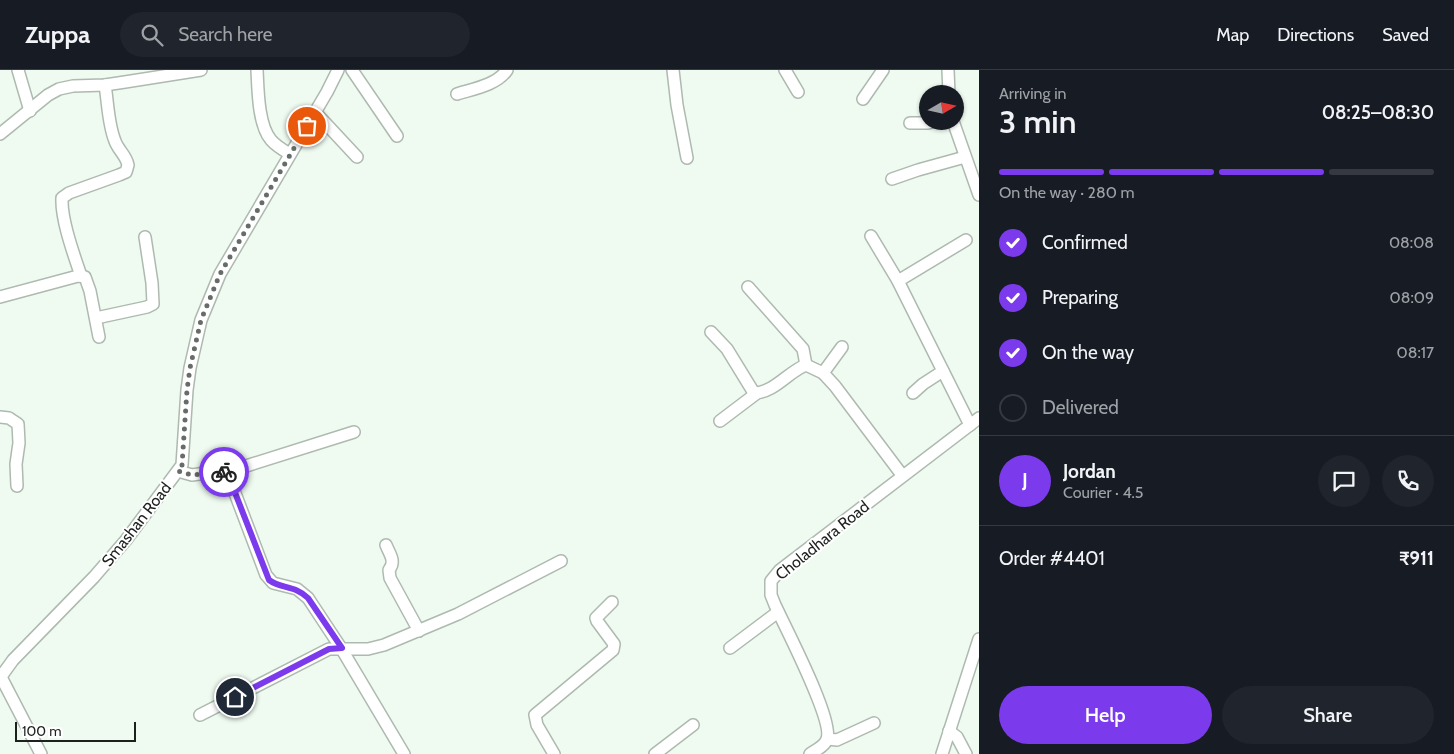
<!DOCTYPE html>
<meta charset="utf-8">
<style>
:root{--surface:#171b24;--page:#20242c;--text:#f1f3f6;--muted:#9ea1a6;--line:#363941;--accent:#7c3aed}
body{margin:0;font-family:Cabin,sans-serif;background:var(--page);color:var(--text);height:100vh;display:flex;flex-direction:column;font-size:19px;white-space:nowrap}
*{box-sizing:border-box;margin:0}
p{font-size:16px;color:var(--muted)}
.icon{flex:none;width:28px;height:28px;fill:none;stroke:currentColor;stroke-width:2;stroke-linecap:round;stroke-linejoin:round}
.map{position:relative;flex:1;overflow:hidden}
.side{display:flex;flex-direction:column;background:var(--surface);width:475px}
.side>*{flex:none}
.needle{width:32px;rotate:81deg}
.controls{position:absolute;left:919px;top:15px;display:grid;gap:10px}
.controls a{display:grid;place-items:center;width:45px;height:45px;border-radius:50%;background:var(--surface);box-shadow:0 1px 4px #0004;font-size:25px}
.scale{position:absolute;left:15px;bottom:12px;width:121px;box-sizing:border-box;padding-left:5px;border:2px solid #1d211e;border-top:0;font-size:14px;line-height:18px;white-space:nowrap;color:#1d211e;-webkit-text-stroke:4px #fff;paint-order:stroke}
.pin{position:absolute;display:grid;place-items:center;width:42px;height:42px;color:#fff;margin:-21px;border:2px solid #fff;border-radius:50%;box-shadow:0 1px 5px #0007}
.courier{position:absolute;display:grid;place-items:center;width:50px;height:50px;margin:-25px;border:4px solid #7c3aed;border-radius:50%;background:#fff;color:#222;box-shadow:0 1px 6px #0007}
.head em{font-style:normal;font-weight:600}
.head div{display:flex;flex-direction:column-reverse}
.head{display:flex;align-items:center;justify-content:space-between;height:85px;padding:0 20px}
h1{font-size:32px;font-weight:600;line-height:38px}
.bar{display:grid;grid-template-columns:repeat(4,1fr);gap:8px 5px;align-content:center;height:60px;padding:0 20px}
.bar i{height:6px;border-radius:4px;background:var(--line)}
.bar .active{background:var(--accent)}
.bar p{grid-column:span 4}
.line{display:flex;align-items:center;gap:12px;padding:0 20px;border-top:1px solid var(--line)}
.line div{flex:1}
.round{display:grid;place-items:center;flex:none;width:52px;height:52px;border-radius:26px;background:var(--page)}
ol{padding:0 20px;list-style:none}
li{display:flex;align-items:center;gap:15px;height:55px}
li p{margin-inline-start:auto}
li .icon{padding:5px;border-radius:50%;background:var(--accent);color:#fff;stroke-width:4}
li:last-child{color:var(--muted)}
li i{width:28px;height:28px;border:2px solid var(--line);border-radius:50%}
.primary-button{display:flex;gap:10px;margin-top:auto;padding:10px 20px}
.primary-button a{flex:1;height:58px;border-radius:30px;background:var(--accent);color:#fff;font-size:20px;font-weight:600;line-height:58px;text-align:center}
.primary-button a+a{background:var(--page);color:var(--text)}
header{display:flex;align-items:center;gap:30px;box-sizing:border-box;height:70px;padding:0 25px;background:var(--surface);border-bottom:1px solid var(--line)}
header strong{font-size:24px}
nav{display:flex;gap:28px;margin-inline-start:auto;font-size:18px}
.search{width:350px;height:45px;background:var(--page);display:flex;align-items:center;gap:12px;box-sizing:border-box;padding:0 18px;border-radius:28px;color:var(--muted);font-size:19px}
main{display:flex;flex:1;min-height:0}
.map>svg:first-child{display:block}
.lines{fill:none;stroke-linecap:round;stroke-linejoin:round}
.minor-casing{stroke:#aeb9b0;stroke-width:14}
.minor{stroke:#fff;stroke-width:11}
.done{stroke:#666d68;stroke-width:5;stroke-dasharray:0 9}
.route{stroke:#7c3aed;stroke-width:6}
.labels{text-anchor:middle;stroke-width:4;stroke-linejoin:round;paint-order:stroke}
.street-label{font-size:16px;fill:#1d211e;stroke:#fff}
</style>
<header>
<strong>Zuppa</strong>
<div class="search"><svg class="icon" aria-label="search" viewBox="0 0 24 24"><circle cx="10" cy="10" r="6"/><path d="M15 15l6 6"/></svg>Search here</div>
<nav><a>Map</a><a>Directions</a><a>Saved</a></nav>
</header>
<main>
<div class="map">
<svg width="979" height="684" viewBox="0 0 979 684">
<rect width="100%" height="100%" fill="#effbf1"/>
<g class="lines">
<g class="minor-casing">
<g id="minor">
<polyline points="18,0 30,41"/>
<path d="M257,0C258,19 258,55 271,70C276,76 283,80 290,84"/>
<polyline points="352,0 397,66"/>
<polyline points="673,0 677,35 687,88"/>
<polyline points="785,0 798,22"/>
<polyline points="948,0 949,24"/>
<path d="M457,24C473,19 497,15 507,0"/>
<polyline points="863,29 883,0"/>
<polyline points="315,42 357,87"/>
<polyline points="953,51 979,125"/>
<polyline points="910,53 928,53 936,51"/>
<polyline points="0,64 48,25 59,19 73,16 105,15 125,12 201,0"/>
<polyline points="892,109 918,100 965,87"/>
<polyline points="871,166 898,211 970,355"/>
<path d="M81,206C74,185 61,150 62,128L69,123L119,105L126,102L128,95C126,85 118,80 115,71C108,54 108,33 105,15"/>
<polyline points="898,211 966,170"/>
<polyline points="748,217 803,279 806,295"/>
<polyline points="0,227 78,206 85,207 90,221 99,267"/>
<polyline points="96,248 147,237 153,234 152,213 145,167"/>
<path d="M711,262L727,279L754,323C774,323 789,301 806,295L823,303L835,316L902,405"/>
<polyline points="823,303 842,277"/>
<polyline points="913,323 923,314 943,301"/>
<polyline points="0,347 9,348 18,354 19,373 16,394 17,416"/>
<polyline points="720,351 757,323"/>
<polyline points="178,401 192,405 220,401 227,402 354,362"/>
<polyline points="227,402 266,505 273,513 297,519 308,528 341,578 404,684"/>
<path d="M386,475C390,485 396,491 389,500L390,508L419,561"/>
<polyline points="730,578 778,542"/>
<polyline points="1,607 41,684"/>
<polyline points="0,608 13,590 94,507 126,470 182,395 187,320 190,298 201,250 220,204 327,22 338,0"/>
<polyline points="200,645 329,579 368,579 384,575 458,544 561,491"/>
<polyline points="949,661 957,667 966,684"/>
<polyline points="828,669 837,670 874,653"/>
<polyline points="554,684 537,655 535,645 613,580 614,574 597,551 596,548 612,532"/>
<polyline points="655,684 693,655"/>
<path d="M810,684C816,680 825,676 827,669C834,650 785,557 775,535L771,525V511L780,500L979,348"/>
<polyline points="942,684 979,569"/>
</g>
</g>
<use href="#minor" class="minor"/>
</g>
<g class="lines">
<polyline class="done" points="224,402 192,405 178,401 182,395 187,320 190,298 201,250 220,204 307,56"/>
<path class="route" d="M224,402H227L269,510C281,519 295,515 308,528L342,578L329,579L235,627"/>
</g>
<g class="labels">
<g class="street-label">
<text transform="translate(136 454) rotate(-52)" y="6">Smashan Road</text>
<text transform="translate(822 470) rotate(-39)" y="6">Choladhara Road</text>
</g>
</g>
</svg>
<div class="controls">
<a><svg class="needle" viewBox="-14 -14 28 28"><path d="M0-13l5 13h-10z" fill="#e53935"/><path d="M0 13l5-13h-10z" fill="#9ea1a6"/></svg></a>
</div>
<div class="scale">100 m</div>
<div class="pin" style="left:307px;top:56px;background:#ea580c"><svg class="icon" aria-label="bag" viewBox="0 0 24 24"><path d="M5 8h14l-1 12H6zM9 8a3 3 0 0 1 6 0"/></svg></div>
<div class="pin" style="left:235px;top:627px;background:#1f2937"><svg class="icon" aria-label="home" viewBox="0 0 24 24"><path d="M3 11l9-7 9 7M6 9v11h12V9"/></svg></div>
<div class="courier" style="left:224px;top:402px"><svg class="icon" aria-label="bike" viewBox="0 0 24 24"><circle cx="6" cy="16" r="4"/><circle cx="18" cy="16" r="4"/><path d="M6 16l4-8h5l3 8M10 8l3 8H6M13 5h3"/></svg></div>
</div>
<section class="side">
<div class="head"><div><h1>3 min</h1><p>Arriving in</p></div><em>08:25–08:30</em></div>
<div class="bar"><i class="active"></i><i class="active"></i><i class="active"></i><i></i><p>On the way · 280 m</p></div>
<ol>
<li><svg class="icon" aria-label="check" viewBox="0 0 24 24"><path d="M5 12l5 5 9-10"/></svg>Confirmed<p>08:08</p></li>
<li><svg class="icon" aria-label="check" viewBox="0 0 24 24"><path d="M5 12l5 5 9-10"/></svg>Preparing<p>08:09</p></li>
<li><svg class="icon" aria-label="check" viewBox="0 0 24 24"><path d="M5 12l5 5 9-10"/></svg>On the way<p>08:17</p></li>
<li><i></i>Delivered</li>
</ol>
<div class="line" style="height:90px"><b class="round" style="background:var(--accent);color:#fff">J</b><div><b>Jordan</b><p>Courier · 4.5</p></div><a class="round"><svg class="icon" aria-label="chat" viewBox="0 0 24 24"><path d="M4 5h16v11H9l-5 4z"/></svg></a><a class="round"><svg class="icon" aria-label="phone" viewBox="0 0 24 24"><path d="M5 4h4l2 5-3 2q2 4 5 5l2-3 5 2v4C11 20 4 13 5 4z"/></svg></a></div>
<div class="line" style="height:65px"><div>Order #4401</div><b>₹911</b></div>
<div class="primary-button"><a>Help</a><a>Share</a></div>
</section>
</main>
